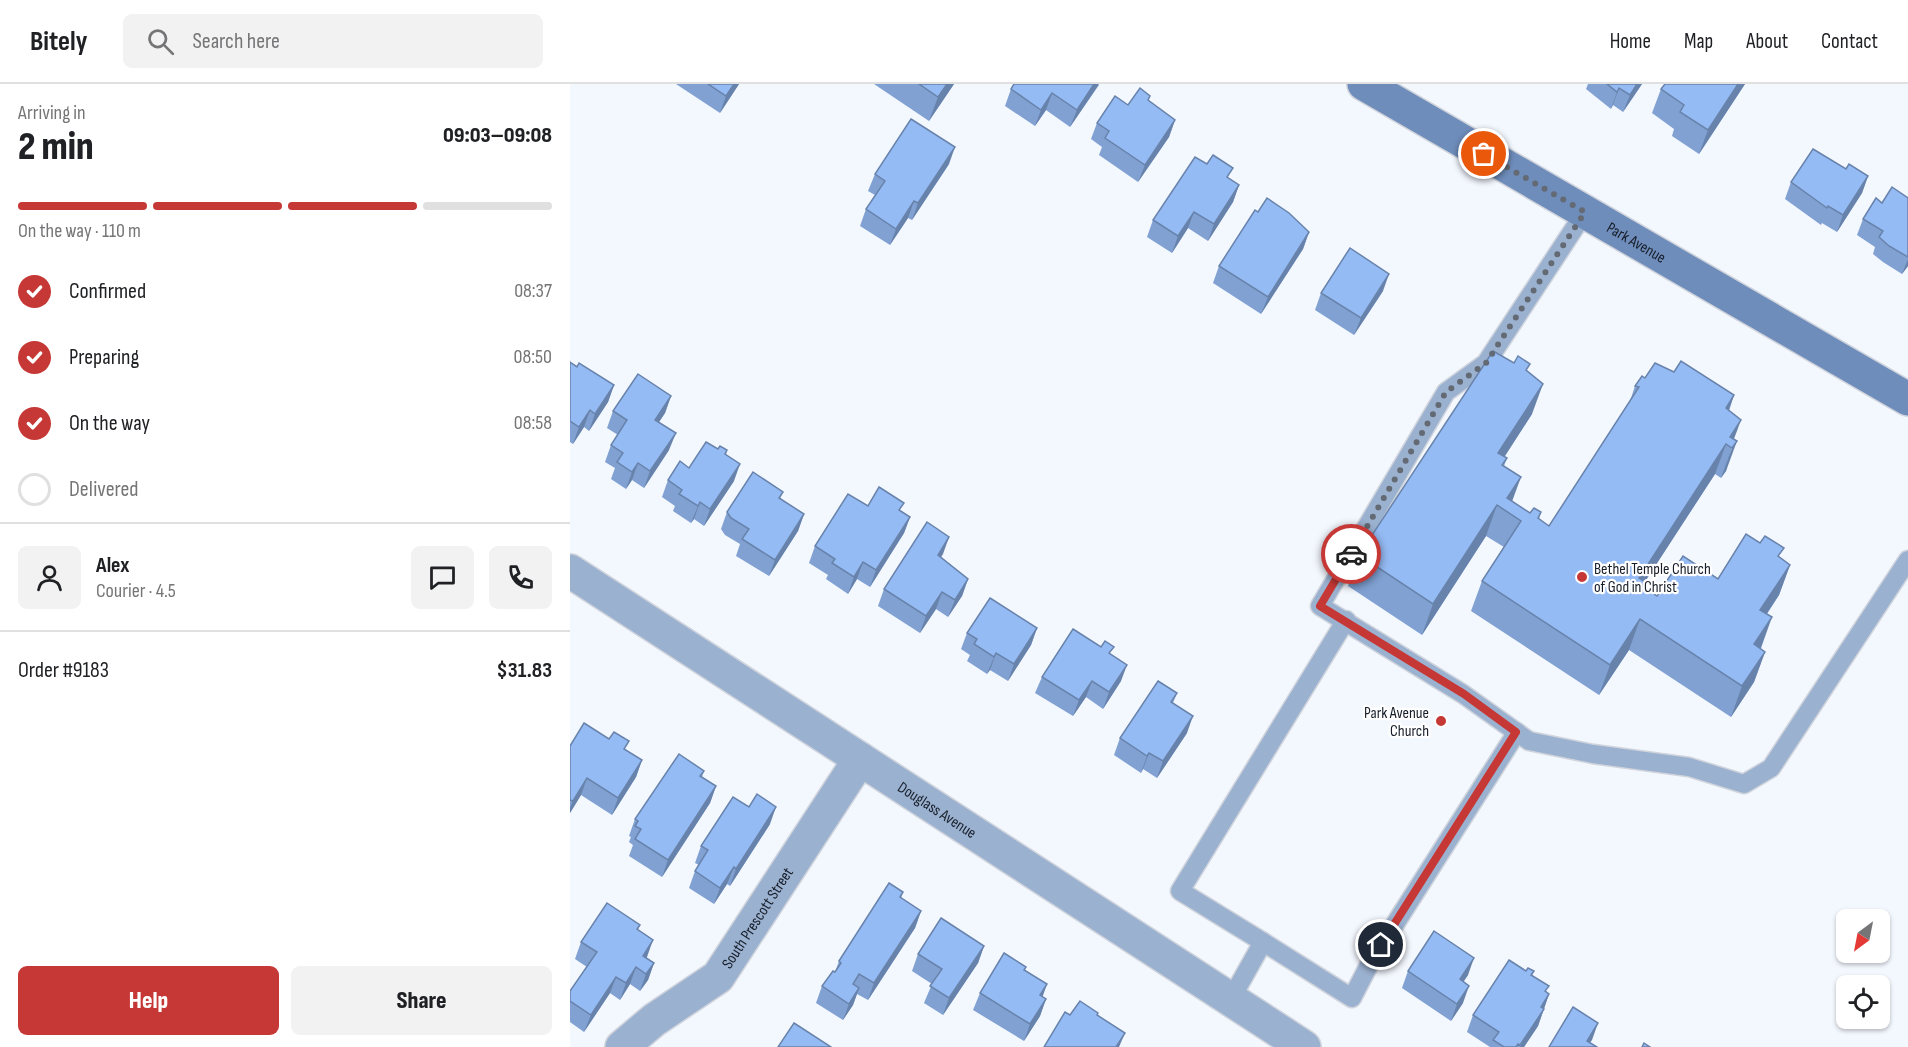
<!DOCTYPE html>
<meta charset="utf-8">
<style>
:root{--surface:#fff;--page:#f2f2f2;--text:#202124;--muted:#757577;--line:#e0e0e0;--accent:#c63835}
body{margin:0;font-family:"Sofia Sans Condensed",sans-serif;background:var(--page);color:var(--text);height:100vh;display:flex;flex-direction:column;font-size:22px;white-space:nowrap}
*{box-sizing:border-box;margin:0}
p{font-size:20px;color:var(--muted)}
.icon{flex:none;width:33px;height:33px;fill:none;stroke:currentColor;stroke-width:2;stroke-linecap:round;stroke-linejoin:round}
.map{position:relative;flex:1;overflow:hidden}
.details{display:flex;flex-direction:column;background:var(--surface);width:570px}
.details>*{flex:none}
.needle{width:39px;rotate:212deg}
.tools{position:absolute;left:1266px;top:825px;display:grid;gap:12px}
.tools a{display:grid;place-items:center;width:54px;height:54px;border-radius:9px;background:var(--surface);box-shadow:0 2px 4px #0004;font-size:30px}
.pin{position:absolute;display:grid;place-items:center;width:51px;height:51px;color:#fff;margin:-26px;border:3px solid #fff;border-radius:50%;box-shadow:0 2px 6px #0007}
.courier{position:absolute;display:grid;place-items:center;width:60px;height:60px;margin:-30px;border:4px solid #c63835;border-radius:50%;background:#fff;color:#222;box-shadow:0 2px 8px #0007}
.summary em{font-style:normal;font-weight:800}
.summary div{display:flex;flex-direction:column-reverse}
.summary{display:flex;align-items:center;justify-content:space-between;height:102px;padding:0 18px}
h1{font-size:39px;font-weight:800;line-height:45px}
.bar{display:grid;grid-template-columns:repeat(4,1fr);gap:9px 6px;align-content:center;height:72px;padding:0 18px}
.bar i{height:8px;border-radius:4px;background:var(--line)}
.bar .on{background:var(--accent)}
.bar p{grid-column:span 4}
.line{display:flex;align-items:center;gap:15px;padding:0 18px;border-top:2px solid var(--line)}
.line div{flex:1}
.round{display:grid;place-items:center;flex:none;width:63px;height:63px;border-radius:9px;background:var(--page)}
ol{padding:0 18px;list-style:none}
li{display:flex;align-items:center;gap:18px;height:66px}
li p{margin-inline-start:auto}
li .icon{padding:6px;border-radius:50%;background:var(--accent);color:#fff;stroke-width:4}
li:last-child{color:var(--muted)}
li i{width:33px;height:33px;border:3px solid var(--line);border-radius:50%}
.primary-button{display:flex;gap:12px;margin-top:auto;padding:12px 18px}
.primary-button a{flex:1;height:69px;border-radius:9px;background:var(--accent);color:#fff;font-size:24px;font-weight:800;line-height:69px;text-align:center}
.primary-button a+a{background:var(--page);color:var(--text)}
header{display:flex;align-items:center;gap:36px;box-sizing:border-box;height:84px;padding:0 30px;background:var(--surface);border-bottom:2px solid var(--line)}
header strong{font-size:28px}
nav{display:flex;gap:33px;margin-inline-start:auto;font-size:21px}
.search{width:420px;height:54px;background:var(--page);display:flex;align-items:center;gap:15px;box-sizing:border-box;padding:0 21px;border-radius:9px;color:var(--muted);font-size:22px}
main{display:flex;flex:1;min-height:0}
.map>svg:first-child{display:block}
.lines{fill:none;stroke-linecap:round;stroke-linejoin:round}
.service-casing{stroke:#d0d4dc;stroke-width:21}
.minor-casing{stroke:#d0d4dc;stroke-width:36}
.secondary-casing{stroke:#d0d4dc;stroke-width:36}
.service{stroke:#9bb1d0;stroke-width:18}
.minor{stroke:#9bb1d0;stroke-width:33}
.secondary{stroke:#6f8dbb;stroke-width:33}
.wall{fill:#80a1d2}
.shaded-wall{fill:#6883ab}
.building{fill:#95bbf4;stroke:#6883ab;stroke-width:1.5}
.done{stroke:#646a74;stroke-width:6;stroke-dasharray:0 10.8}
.route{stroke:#c63835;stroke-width:8}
.poi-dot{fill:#c63835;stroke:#fff;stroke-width:2}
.labels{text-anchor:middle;stroke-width:4.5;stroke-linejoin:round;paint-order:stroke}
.street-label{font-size:16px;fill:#171e29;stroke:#fff}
.poi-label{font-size:16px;fill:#171e29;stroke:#fff;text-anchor:start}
</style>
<header>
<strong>Bitely</strong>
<div class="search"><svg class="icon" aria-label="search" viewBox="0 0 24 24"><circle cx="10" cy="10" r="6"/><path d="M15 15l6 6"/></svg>Search here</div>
<nav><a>Home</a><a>Map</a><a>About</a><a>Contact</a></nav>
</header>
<main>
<section class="details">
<div class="summary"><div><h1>2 min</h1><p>Arriving in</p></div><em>09:03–09:08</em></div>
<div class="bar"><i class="on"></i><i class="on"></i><i class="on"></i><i></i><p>On the way · 110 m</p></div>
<ol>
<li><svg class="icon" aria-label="check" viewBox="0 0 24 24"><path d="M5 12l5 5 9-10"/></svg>Confirmed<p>08:37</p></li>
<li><svg class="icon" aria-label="check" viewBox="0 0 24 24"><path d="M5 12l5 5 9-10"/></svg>Preparing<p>08:50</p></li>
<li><svg class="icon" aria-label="check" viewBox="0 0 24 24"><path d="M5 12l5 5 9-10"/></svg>On the way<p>08:58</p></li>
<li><i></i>Delivered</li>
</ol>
<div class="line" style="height:108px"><a class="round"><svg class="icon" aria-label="person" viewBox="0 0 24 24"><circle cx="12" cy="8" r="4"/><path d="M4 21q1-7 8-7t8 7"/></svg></a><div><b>Alex</b><p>Courier · 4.5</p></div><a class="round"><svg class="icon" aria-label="chat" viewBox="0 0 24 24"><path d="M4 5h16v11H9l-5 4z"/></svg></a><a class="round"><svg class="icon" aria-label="phone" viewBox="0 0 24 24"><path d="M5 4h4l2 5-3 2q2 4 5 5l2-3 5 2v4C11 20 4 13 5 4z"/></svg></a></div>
<div class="line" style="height:78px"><div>Order #9183</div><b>$31.83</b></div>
<div class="primary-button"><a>Help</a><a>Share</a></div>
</section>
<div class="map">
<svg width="1338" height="963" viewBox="0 0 1338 963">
<rect width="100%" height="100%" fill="#f3f7fe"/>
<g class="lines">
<g class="service-casing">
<g id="service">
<polyline points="1015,128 916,279 876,308 750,522 893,610 959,657 1023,670 1119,683 1174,700 1201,684 1338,476"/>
<polyline points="693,858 610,807 776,536"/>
<polyline points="661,915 693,858 782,914 799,881 947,648"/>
</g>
</g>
<g class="minor-casing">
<g id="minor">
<path id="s1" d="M0,487L734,963"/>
<path id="s2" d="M52,963L84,936L148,893L290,675"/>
</g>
</g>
<g class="secondary-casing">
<g id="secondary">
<path id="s3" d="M794,0L1338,315"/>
</g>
</g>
<use href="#service" class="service"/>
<use href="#minor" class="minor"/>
<use href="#secondary" class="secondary"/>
</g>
<g class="wall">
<polygon points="106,0 169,0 150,29"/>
<polygon points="304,0 384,0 359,37"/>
<polygon points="1018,0 1072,0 1053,28 1043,21 1041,25 1016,5"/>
<polygon points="1095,0 1175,0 1129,70 1102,52 1104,45 1082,29 1091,5"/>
<polygon points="529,1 500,43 476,26 465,42 435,22 441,5"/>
<polygon points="580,12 578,17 605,36 599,53 568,98 529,71 532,63 521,55 527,39 558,21"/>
<polygon points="379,80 342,136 338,134 320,161 290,142 296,125 305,111 298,107 305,90"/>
<polygon points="1276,85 1298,92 1292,109 1267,148 1252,139 1251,141 1215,115 1221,98"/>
<polygon points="659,95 669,101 663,118 638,157 618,144 602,169 577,153 583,136"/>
<polygon points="1338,114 1338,182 1332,190 1313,178 1303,170 1305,163 1287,151 1293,135"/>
<polygon points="688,128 739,148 733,165 691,230 643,199 649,182"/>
<polygon points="813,207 784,251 745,226 751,209"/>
<polygon points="0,278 44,301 38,318 19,347 14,343 3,360 0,358"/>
<polygon points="957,287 962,330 934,373 937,374 934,382 942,417 960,429 971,428 969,435 979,442 1060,317 1065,302 1075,294 1104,288 1164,311 1159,327 1164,355 1156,387 1151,394 1145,390 1075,497 1073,503 1087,512 1148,495 1210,474 1220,481 1209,511 1197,530 1190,564 1195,568 1184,598 1161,633 1059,566 1029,611 901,527 912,497 934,463 916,452 852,551 778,502 789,471"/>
<polygon points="101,312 95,329 89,338 99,366 74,404 62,396 56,405 41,395 45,384 35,378 41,361 48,351 37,344 43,327"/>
<polygon points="148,365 157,366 156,371 164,397 134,442 124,435 121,439 103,427 105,422 92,413 98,396 119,384"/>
<polygon points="213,408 210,414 234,430 228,447 199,492 166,472 170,460 155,451 151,445 157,428"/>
<polygon points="298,422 331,427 340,433 334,449 300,503 287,495 278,510 256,495 258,491 239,479 245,462"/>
<polygon points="379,453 371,473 398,495 392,512 378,533 366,525 350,549 308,522 314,505"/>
<polygon points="467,544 461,561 438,597 420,586 417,590 397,577 400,571 391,565 397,549"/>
<polygon points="541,570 551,597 533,625 516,613 503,632 465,609 472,593"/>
<polygon points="607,609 603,619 617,649 587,694 573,685 571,689 544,671 550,654"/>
<polygon points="0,662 56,666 72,676 66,693 42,731 11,711 0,729"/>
<polygon points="134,687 132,693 146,702 140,719 92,793 59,772 63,761 59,758 61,753 59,752 65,735"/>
<polygon points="200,740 160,802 157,800 144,820 119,804 125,787 129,781 125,779 131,762"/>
<polygon points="333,808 331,814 351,827 345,844 298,916 287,910 283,921 273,936 246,919 252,902 265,888 269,877"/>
<polygon points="70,841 68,846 77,874 84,879 78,896 70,907 60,900 50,916 40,909 14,948 0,938 0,907 17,883 5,875 11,858"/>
<polygon points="414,862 408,879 373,931 354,919 362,900 342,887 348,870"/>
<polygon points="455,886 477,900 472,913 476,915 470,932 454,957 403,926 410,909"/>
<polygon points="838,887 898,891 893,898 893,919 881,937 832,904"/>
<polygon points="956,887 964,887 962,892 977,908 979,910 968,942 954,963 920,963 897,948 903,931"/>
</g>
<g class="shaded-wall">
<polygon points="164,0 169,0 150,29 156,12"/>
<polygon points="377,0 384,0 359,37 368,13"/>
<polygon points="524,0 529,0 500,43 507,26"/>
<polygon points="1067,0 1072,0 1053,28 1060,11"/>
<polygon points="1168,0 1175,0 1129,70 1138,46"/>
<polygon points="1049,4 1043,21 1041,25 1047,8"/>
<polygon points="482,9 476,26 465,42 471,26"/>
<polygon points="605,36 599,53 568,98 575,81"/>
<polygon points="385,63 379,80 342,136 348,119"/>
<polygon points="1298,92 1292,109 1267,148 1273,131"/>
<polygon points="669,101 663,118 638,157 644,140"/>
<polygon points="344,117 338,134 320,161 326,145"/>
<polygon points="624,128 618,144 602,169 608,152"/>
<polygon points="739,148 733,165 691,230 698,213"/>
<polygon points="1338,175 1338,182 1332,190"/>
<polygon points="819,190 813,207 784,251 791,234"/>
<polygon points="973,300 962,330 917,400 928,369"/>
<polygon points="44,301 38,318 19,347 25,330"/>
<polygon points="1164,311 1153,342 1156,324"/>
<polygon points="101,312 95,329 79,353 85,336"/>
<polygon points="20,326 14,343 3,360 9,343"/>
<polygon points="1171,336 1161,363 1160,353"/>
<polygon points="106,349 99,366 74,404 80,387"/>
<polygon points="1167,357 1156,387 1151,394 1162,364"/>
<polygon points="1156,360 1145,390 1058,524 1069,494"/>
<polygon points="68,379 62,396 56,405 62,388"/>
<polygon points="170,380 164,397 134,442 140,425"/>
<polygon points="951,393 940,423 937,414"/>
<polygon points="130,418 124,435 121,439 128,422"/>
<polygon points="927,421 916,452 852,551 863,520"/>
<polygon points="234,430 228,447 199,492 205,476"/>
<polygon points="340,433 334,449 300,503 306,486"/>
<polygon points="379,453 373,470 362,488 368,471"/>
<polygon points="293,478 287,495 278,510 284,493"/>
<polygon points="1220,481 1209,511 1179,556 1190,526"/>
<polygon points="398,495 392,512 378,533 385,516"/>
<polygon points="372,508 366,525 350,549 356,532"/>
<polygon points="1202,533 1191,564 1173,591 1184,560"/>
<polygon points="1070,535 1059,566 1029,611 1040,581"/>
<polygon points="467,544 461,561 438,597 444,580"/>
<polygon points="1195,568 1184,598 1161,633 1172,602"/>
<polygon points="426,569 420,586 417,590 424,573"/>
<polygon points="557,581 551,597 533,625 539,608"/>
<polygon points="522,597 516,613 503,632 509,616"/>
<polygon points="623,632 617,649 587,694 593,677"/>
<polygon points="579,669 573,685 571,689 577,672"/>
<polygon points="72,676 66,693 42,731 48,714"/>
<polygon points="17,694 11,711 0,729 0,724 3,717"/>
<polygon points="146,702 140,719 92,793 98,776"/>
<polygon points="206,723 200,740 160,802 166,785"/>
<polygon points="164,783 157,800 144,820 150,804"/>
<polygon points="351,827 345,844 298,916 304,899"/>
<polygon points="83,856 77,873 70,885 73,872"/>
<polygon points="414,862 408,879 373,931 379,914"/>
<polygon points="904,874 898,891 884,912 890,895"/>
<polygon points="84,879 78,896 70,907 76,890"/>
<polygon points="66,883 60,900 50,916 56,899"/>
<polygon points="46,893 40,909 14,948 21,931"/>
<polygon points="477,900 471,917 470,911"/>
<polygon points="899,902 893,919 881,937 887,920"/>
<polygon points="289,904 283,921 273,936 279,920"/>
<polygon points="979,910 968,942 954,963 950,963 971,923"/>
<polygon points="476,915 470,932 454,957 460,940"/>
<polygon points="1028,939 1022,956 1017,963 1017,957"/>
<polygon points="555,949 549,963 546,963"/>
</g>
<g class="building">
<polygon points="138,0 164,0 156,12"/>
<polygon points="349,0 377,0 368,13"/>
<polygon points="444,0 524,0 507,26 482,9 471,26 441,5"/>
<polygon points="1037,0 1067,0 1060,11 1049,4 1047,8"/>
<polygon points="1095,0 1168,0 1138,46 1110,28 1114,21 1091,5"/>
<polygon points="570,4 580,12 578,16 605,36 575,81 535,54 539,47 527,39 545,12 558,21"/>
<polygon points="341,35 385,63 348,119 344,117 326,145 296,125 315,97 305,90"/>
<polygon points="1243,65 1276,85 1279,80 1298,92 1273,131 1258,122 1257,124 1221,98"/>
<polygon points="643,71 663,84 657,93 669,101 644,140 624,128 608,152 583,136 625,73 637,80"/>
<polygon points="1322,103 1338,114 1338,173 1319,162 1309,153 1313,147 1293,135 1306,114 1312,119"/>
<polygon points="697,114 719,129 739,148 698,213 649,182 685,126 688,128"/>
<polygon points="780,164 819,190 791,234 751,209"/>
<polygon points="923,267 944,279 948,272 960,280 956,286 973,300 928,369 937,374 932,381 951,393 937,414 960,429 964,424 971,428 968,434 979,442 1069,303 1065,302 1072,292 1075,294 1085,279 1104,288 1111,277 1164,311 1156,324 1171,336 1160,353 1167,357 1162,364 1156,360 1069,494 1075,498 1072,502 1087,512 1113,472 1148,495 1176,450 1190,459 1195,452 1214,464 1208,472 1220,481 1190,526 1202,533 1184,560 1195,568 1172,602 1070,535 1040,581 912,497 951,437 927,421 863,520 789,471"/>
<polygon points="0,278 7,283 9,279 44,301 25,330 20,326 9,343 0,337"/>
<polygon points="68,290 101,312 85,336 106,349 80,387 68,379 62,388 47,378 53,369 41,361 57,336 43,327"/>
<polygon points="136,358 148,365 150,362 157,366 155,370 170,380 140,425 130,418 128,422 109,410 112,406 98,396 110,377 119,384"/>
<polygon points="183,388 213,408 209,414 234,430 205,476 172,455 179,445 161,434 157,428"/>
<polygon points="309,403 334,419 329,426 340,433 306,486 293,478 284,493 262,479 265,475 245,462 278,410 298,422"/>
<polygon points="357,438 379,453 368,471 398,495 385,516 372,508 356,532 314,505"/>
<polygon points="420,514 467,544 444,580 426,569 424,573 404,560 407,555 397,549"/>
<polygon points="503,545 531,563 535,557 544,563 539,569 557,581 539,608 522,597 509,616 472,593"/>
<polygon points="588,597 607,609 601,618 623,632 593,677 579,669 577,672 550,654"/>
<polygon points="14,639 39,655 44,648 59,657 54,665 72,676 48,714 17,694 3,717 0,716 0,662"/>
<polygon points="109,670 134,687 130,692 146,702 98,776 65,755 71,745 65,742 68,737 65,735"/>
<polygon points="187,710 206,723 166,785 164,783 150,804 125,787 138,766 131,762 163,713 179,723"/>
<polygon points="319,799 333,808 330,813 351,827 304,899 289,890 283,900 289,904 279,920 252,902 263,887 265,888 271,879 269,877"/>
<polygon points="37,819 70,841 67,845 83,856 73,872 84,879 76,890 66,883 56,899 46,893 21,931 0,917 0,907 27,868 11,858"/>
<polygon points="371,834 414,862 379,914 360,902 372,885 348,870"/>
<polygon points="864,847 904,874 890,895 899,902 887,920 838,887"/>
<polygon points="434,869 456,883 454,886 477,900 470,911 476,915 460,940 410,909"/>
<polygon points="939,876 956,887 958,884 964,887 961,891 979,902 975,907 979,910 971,923 974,925 950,961 948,960 946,963 934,963 923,956 929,948 903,931"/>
<polygon points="510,917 528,929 527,931 555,949 546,963 474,963 495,928 500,931"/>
<polygon points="1003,923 1028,939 1017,957 1027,963 979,963"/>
<polygon points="224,939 261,963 208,963"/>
<polygon points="1074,959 1080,963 1072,963"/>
</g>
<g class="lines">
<polyline class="done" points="781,470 876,308 916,279 1015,128 914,70"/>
<polyline class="route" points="781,470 750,522 894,610 946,648 811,861"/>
</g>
<g class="poi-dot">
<circle cx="1012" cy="493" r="6"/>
<circle cx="871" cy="637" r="6"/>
</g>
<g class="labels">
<g class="street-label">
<text dy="6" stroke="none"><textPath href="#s3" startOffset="315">Park Avenue</textPath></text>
<text dy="6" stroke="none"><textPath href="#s1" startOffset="438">Douglass Avenue</textPath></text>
<text dy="6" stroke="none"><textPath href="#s2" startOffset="190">South Prescott Street</textPath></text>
</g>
<g class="poi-label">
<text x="1024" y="490">Bethel Temple Church<tspan x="1024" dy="18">of God in Christ</tspan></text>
<text x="859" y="634" text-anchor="end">Park Avenue<tspan x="859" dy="18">Church</tspan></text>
</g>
</g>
</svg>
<div class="tools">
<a><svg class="needle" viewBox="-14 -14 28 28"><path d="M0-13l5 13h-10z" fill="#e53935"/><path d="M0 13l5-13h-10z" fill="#757577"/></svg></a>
<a><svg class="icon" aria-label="locate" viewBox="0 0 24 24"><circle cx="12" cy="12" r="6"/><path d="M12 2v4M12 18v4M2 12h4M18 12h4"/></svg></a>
</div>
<div class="pin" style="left:914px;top:70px;background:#ea580c"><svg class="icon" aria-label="bag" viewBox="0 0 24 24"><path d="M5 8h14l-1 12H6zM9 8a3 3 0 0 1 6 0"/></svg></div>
<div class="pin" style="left:811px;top:861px;background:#1f2937"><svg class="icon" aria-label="home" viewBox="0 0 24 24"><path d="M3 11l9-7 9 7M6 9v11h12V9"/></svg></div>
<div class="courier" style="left:781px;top:470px"><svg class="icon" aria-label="car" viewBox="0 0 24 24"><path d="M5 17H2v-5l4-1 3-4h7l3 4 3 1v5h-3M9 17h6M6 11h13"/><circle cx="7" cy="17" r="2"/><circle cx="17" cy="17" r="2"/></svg></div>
</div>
</main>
